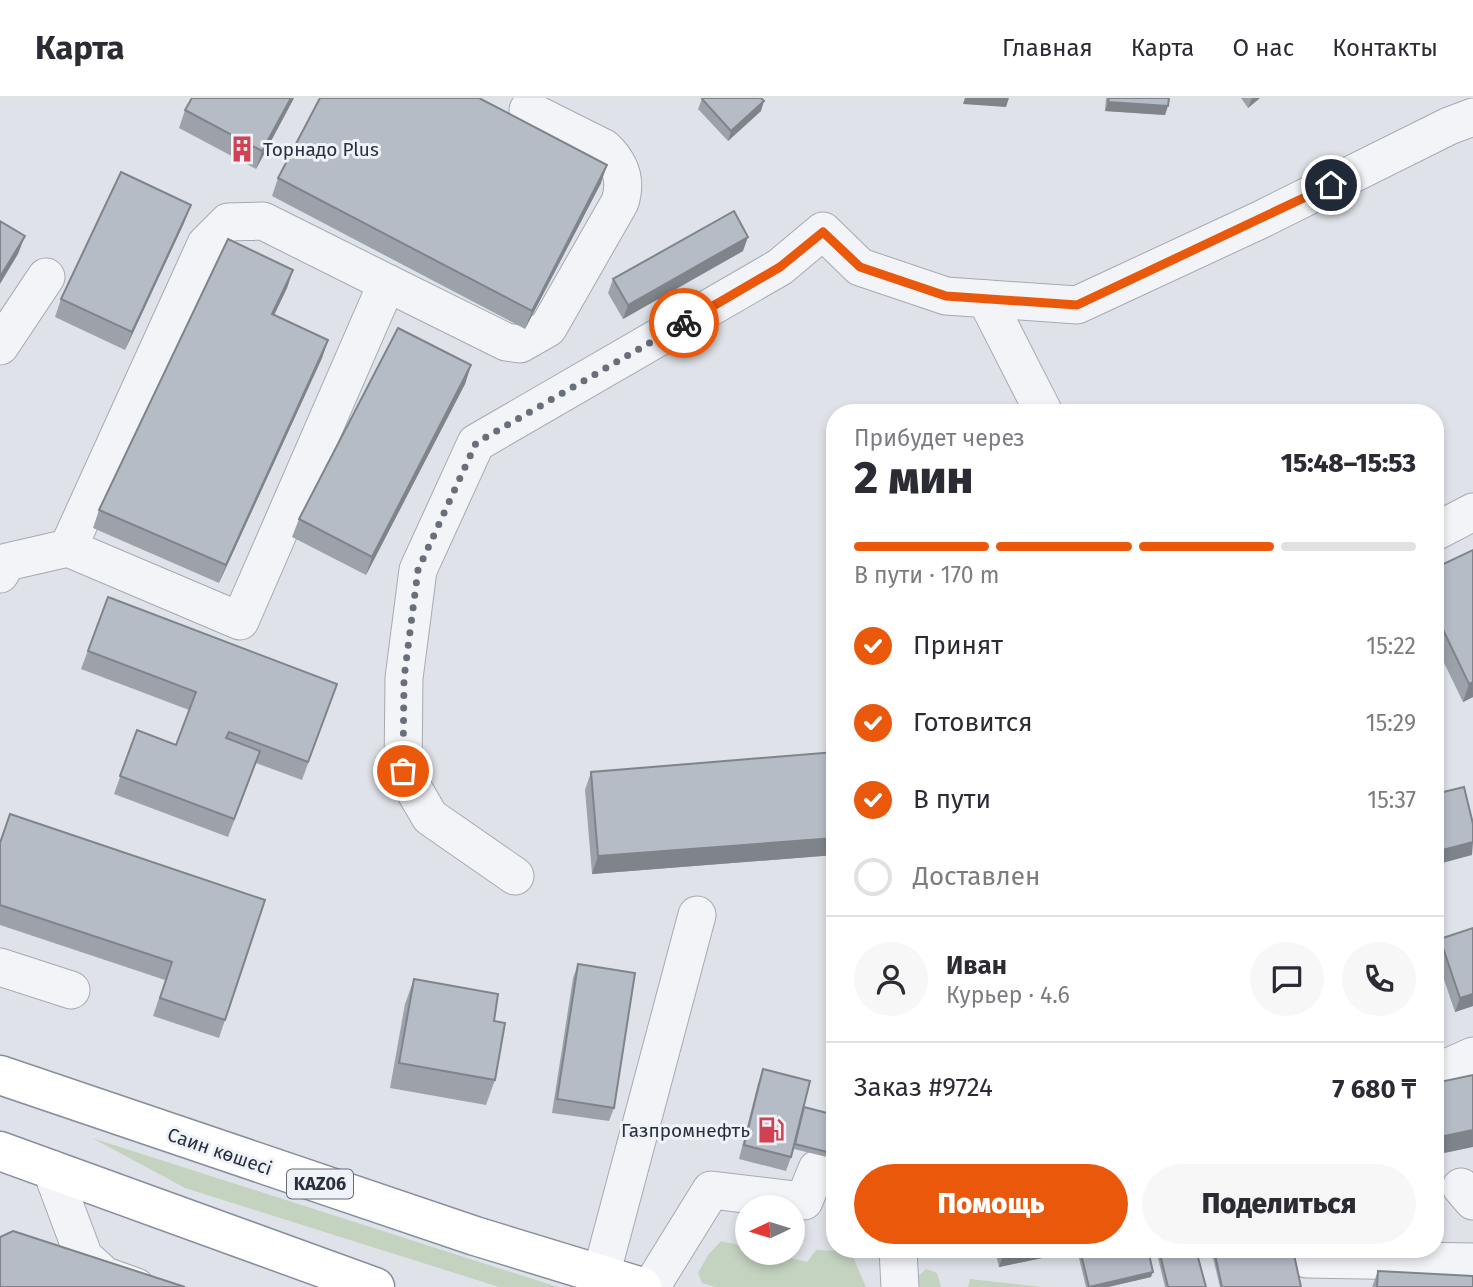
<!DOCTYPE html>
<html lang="ru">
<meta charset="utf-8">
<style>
:root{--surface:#fff;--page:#f7f7f7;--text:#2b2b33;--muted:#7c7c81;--line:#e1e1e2;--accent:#ea580c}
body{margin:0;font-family:"Fira Sans",sans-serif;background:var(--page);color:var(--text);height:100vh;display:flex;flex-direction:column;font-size:26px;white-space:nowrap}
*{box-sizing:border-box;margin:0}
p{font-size:23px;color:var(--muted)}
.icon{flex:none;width:38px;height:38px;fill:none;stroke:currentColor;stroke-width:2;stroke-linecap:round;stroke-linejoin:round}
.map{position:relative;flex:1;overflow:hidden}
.drawer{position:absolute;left:826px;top:306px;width:618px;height:854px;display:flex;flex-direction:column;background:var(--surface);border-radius:28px;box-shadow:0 4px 10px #0003}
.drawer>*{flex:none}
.needle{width:46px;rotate:266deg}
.fabs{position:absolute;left:735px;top:1097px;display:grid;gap:14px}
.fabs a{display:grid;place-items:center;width:70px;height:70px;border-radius:50%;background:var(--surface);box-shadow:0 4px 10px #0003;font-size:35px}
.pin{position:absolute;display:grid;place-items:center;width:60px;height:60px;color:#fff;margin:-30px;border:4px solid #fff;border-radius:50%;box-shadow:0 2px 7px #0007}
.courier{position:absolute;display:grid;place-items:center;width:70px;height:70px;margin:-35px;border:5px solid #ea580c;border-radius:50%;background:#fff;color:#222;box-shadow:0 2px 9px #0007}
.overview em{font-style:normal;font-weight:800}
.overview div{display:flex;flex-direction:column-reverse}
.overview{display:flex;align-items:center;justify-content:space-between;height:119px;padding:0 28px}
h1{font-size:46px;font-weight:800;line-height:52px}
.bar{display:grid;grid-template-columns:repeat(4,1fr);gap:10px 7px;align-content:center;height:84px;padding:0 28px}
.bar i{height:9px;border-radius:5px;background:var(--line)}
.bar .active{background:var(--accent)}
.bar p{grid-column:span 4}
.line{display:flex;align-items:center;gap:18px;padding:0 28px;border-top:2px solid var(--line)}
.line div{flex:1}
.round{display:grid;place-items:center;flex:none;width:74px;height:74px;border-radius:37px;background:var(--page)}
ol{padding:0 28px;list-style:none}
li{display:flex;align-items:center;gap:21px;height:77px}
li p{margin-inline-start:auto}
li .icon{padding:7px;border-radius:50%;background:var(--accent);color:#fff;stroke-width:4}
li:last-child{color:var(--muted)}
li i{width:38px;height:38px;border:4px solid var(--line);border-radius:50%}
.button{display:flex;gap:14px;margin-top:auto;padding:14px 28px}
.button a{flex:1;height:80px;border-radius:42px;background:var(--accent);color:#fff;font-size:28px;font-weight:800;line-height:80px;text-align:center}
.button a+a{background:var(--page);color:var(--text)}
header{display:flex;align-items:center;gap:42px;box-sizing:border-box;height:98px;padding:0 35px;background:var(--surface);border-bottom:2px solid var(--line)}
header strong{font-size:33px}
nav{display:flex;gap:38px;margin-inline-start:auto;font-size:24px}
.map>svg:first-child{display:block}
.green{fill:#c4d3c0}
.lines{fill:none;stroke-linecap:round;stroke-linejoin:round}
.minor-casing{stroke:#a4aab3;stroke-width:39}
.highway-casing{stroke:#868fa0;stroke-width:41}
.minor{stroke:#f2f4f7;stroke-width:37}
.highway{stroke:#fff;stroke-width:38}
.wall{fill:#9da2aa}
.shaded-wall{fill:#7f848b}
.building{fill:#b6bcc6;stroke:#7f848b;stroke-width:2}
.done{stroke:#686f7b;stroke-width:7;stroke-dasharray:0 12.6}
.route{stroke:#ea580c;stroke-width:9}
.labels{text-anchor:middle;stroke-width:6;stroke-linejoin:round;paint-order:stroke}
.shield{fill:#eff2f6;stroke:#646a77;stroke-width:2}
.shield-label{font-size:18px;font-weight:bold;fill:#283040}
.poi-label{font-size:19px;fill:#283040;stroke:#eff2f6;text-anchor:start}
.street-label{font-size:19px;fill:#283040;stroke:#eff2f6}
</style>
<header>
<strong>Карта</strong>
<nav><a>Главная</a><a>Карта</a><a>О нас</a><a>Контакты</a></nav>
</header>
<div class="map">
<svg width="1473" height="1189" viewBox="0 0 1473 1189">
<rect width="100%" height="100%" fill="#dfe3e9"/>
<g class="green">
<polygon points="92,1040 558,1189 499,1189 185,1090"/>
<polygon points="721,1143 747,1149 747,1155 770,1155 807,1164 816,1152 838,1153 853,1159 866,1189 715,1189 702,1185 698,1175 708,1157"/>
<polygon points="926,1171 937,1175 941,1189 913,1189 913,1183"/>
<polygon points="970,1181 1042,1189 968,1189"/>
</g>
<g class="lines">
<g class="minor-casing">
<g id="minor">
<path d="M387,185L506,244L520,246L548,230L620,104C627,82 621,66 604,50L528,12"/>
<polyline points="986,201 1044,315"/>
<polyline points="0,248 46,179"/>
<polyline points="1435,434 1473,414"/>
<polyline points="0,476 7,464 68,450 240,523 387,185 263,123 228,124 206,146 68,450"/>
<polyline points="515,778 430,719 403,673 404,580 418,472 476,345 780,169 823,133 860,169 946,198 1077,207 1260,122 1449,28 1473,19"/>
<polyline points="0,869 71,892"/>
<polyline points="1435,975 1473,958"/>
<polyline points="51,1071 84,1159 105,1178 136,1189"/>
<polyline points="1461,1089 1473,1103"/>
<polyline points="898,1152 900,1189"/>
<polyline points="1307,1161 1473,1164"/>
<polyline points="601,1177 697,817"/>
<polyline points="651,1189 711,1092 804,1103 817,1071"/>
</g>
</g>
<g class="highway-casing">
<g id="highway">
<polyline points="0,977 475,1138 642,1189"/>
<polyline points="0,1053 375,1189"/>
</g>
</g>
<use href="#minor" class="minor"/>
<use href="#highway" class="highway"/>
</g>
<g class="wall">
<polygon points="294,0 256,71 179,30 185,12"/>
<polygon points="1106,0 1169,0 1165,17 1105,13"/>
<polygon points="1241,0 1260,0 1248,10"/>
<polygon points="702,1 761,13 728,43 698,11"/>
<polygon points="278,80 601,85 525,231 272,98"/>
<polygon points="184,125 125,252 55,219 61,201"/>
<polygon points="743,153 623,221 608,195 613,181"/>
<polygon points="293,172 287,190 274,217 328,242 322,260 219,485 93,430 99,412"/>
<polygon points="471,267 465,286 366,477 292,439 299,421"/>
<polygon points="1473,452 1473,599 1463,604 1435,546 1435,470"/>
<polygon points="108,499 337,586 302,682 256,665 228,739 114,696 137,632 176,647 189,612 81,571"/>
<polygon points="835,654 835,757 592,776 585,692 591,674"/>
<polygon points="10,716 265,802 219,940 153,918 165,882 0,827 0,743"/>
<polygon points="1440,841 1473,908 1455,914 1435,855"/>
<polygon points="578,866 614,1010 609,1023 552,1015 573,880"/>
<polygon points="414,881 494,923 495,982 486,1007 390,990 405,906"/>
<polygon points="763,971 804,1009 835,1017 835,1061 794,1051 786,1073 739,1061 758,985"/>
<polygon points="835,1088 835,1105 831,1104"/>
<polygon points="995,1152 1058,1152 1056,1157 999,1169"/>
<polygon points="1077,1152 1148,1152 1151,1179 1108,1189 1086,1189"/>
<polygon points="1156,1152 1196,1152 1206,1189 1165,1189"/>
<polygon points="1211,1152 1293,1152 1301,1189 1220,1189"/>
<polygon points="1378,1173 1473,1189 1372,1189"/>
</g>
<g class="shaded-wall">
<polygon points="291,0 294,0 256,71 262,53"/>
<polygon points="965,0 1009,0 1006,9 963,6"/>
<polygon points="1252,0 1260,0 1248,10"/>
<polygon points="764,3 761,13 728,43 731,33"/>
<polygon points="1108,4 1168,8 1165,17 1105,13"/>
<polygon points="607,67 601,85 525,231 532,213"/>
<polygon points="191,107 184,125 125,252 132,234"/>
<polygon points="25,138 18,156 0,186 0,179"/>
<polygon points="748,139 743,153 623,221 628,207"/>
<polygon points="293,172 287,190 266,234 272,216"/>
<polygon points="328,242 322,260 219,485 226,467"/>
<polygon points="471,267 465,286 366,477 372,459"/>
<polygon points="1473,584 1473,599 1463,604 1469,586"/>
<polygon points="835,740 835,757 592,776 598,758"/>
<polygon points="1473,744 1472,757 1435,767 1435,754"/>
<polygon points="1473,896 1473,908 1455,914 1460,900"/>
<polygon points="1473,1032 1473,1049 1435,1057 1435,1040"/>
<polygon points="1021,1152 1058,1152 1056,1157 999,1169 1004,1155"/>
<polygon points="1153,1174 1151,1179 1108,1189 1090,1189"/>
</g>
<g class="building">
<polygon points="192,0 291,0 262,53 185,12"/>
<polygon points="320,0 479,0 607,67 532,213 278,80"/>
<polygon points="703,0 761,0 764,3 731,33 702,1"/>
<polygon points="1109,0 1169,0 1168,8 1108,4"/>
<polygon points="121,74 191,107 132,234 61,201"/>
<polygon points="734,113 748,139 628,207 613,181"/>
<polygon points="0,123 25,138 0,179"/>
<polygon points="228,141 293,172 272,216 328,242 226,467 99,412"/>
<polygon points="398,230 471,267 372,459 299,421"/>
<polygon points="1473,452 1473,584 1469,586 1436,517 1435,517 1435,470"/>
<polygon points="108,499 337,586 308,664 229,634 226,640 260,653 234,721 120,678 137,632 176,647 196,594 88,553"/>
<polygon points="835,654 835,740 598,758 591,674"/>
<polygon points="1464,689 1473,726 1473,744 1435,754 1435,696"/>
<polygon points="10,716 265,802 225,922 160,900 172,864 0,807 0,745"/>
<polygon points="1473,830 1473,896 1460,900 1440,841"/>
<polygon points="578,866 635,875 614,1010 557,1001"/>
<polygon points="414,881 498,896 494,923 505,925 495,982 399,965"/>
<polygon points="763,971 810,983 791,1059 744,1047"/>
<polygon points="1473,977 1473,1032 1435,1040 1435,985"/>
<polygon points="804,1009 835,1017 835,1056 795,1046"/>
<polygon points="13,1133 185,1189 0,1189 0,1139"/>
<polygon points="1003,1152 1021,1152 1004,1155"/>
<polygon points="1080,1152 1148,1152 1153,1174 1089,1189"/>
<polygon points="1159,1152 1196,1152 1206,1189 1168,1189"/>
<polygon points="1214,1152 1293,1152 1301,1189 1222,1189"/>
<polygon points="1378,1173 1473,1178 1473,1189 1377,1189"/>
</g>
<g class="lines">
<polyline class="done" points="403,673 404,580 418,472 476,345 684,225"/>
<polyline class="route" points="684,225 780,169 823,134 860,169 946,198 1077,207 1331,87"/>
</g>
<defs>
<g id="building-bare" transform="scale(2.1)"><path d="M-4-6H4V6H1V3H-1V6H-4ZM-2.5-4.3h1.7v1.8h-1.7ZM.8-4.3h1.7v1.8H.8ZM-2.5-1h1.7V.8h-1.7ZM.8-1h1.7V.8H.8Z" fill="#d14152" stroke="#eff2f6" stroke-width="2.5" paint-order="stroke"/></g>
<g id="fuel-bare" transform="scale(2.1)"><path d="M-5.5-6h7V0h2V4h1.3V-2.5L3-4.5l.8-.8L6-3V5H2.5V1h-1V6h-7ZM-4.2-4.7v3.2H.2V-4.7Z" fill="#d14152" stroke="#eff2f6" stroke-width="2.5" paint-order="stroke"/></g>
</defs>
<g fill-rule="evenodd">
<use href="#building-bare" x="242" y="51"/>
<use href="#fuel-bare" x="771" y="1032"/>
</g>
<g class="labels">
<rect class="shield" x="287" y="1071.5" width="66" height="29" rx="5"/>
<g class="shield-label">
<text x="320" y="1092">KАZ06</text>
</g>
<g class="poi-label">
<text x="263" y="58">Торнадо Plus</text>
<text x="750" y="1039" text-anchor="end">Газпромнефть</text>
</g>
<g class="street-label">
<text transform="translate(220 1053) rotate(19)" y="7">Саин көшесі</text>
</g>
</g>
</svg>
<div class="fabs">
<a><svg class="needle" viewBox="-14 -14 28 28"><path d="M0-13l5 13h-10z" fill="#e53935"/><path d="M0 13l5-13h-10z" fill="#7c7c81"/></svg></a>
</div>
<div class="pin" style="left:403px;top:673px;background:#ea580c"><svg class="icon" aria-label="bag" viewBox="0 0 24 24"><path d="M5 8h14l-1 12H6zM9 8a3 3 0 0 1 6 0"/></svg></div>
<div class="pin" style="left:1331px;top:87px;background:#1f2937"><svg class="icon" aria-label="home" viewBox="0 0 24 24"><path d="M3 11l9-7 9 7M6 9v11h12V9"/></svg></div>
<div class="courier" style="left:684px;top:225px"><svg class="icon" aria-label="bike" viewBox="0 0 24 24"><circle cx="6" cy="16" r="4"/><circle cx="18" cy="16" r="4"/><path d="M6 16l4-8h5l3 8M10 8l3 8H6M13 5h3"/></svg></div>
<section class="drawer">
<div class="overview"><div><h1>2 мин</h1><p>Прибудет через</p></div><em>15:48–15:53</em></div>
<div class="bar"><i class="active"></i><i class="active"></i><i class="active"></i><i></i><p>В пути · 170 m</p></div>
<ol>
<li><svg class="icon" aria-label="check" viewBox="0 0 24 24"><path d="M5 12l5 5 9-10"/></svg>Принят<p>15:22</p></li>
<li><svg class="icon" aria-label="check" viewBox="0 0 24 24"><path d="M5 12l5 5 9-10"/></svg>Готовится<p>15:29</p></li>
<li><svg class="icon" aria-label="check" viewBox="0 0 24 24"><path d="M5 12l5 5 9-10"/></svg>В пути<p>15:37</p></li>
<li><i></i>Доставлен</li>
</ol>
<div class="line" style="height:126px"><a class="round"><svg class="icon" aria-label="person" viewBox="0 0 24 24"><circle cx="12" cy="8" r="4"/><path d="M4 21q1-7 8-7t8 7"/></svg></a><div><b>Иван</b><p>Курьер · 4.6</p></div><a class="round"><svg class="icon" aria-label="chat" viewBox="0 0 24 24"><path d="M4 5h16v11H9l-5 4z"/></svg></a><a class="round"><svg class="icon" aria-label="phone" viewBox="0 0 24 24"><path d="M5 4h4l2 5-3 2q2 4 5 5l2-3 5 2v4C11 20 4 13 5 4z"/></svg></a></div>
<div class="line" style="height:91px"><div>Заказ #9724</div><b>7 680 ₸</b></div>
<div class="button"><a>Помощь</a><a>Поделиться</a></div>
</section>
</div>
